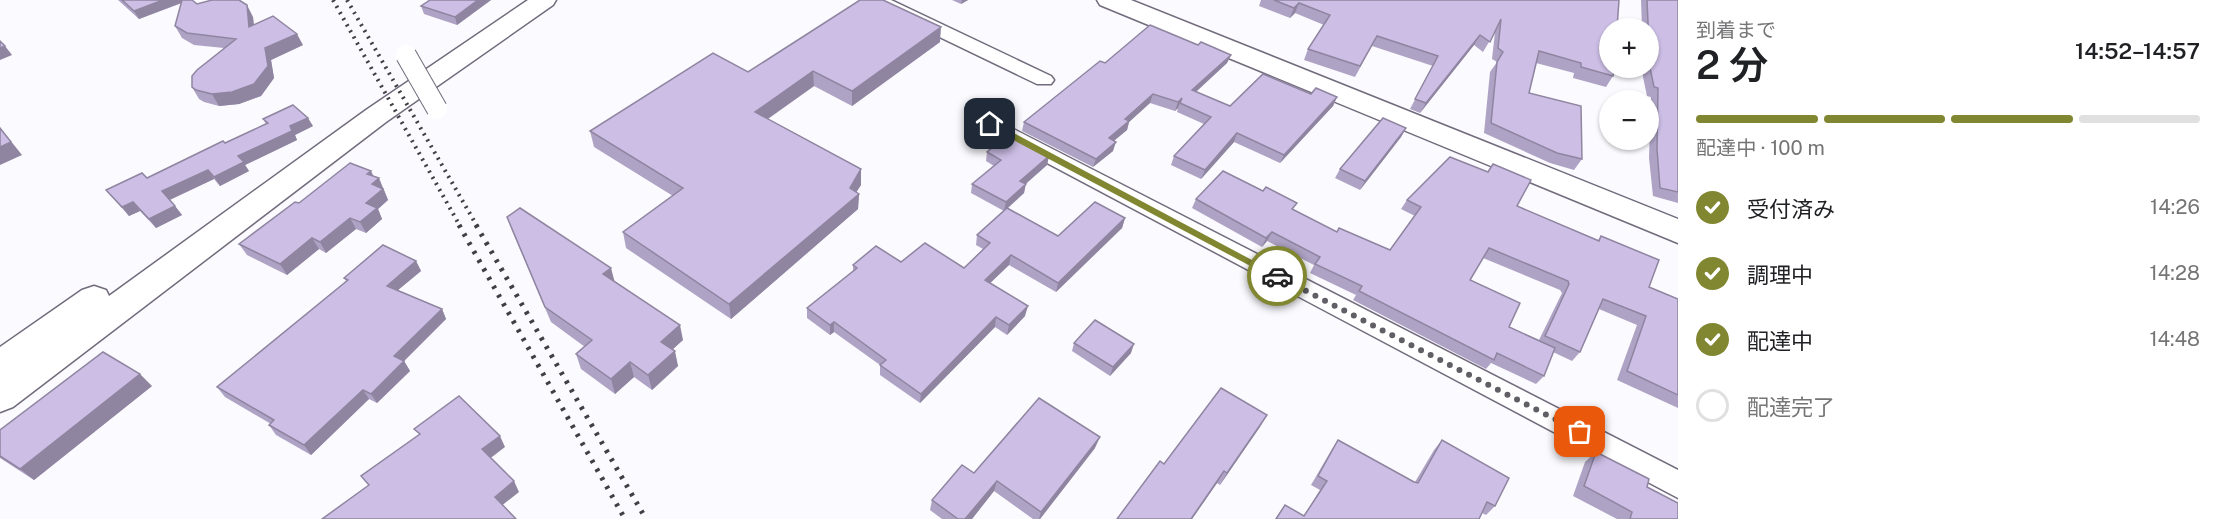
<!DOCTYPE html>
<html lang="ja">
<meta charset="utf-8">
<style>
:root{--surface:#fff;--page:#f2f2f2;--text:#202124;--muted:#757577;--line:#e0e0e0;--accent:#818631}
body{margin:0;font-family:"Public Sans","Noto Sans JP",sans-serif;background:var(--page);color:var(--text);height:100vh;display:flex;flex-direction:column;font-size:22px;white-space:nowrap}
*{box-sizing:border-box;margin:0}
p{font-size:20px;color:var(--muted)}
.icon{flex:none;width:33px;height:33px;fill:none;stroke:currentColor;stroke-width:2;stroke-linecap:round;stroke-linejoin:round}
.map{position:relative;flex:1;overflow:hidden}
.sheet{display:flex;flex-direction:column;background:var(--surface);width:540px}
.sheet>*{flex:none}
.controls{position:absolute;left:1599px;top:18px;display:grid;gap:12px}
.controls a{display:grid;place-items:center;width:60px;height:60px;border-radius:50%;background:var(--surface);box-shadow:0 2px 4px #0004;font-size:30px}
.pin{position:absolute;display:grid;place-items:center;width:51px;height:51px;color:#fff;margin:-26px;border-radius:12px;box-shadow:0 3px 9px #0006}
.courier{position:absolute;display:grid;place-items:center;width:60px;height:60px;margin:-30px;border:4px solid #818631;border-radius:50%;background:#fff;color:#222;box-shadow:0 2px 8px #0007}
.summary em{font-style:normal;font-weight:600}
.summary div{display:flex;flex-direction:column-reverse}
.summary{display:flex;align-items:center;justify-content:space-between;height:102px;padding:0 18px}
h1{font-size:39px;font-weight:600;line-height:45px}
.bar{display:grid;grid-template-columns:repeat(4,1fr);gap:9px 6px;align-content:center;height:72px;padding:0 18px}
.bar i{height:8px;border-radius:4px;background:var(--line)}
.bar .active{background:var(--accent)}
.bar p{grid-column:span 4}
ol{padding:0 18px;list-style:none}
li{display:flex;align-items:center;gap:18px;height:66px}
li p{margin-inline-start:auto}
li .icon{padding:6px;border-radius:50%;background:var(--accent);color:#fff;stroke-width:4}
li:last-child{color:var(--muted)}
li i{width:33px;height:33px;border:3px solid var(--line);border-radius:50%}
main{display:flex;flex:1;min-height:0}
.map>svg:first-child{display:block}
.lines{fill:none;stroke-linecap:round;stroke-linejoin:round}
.street-casing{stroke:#716b7c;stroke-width:3}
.secondary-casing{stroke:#716b7c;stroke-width:3}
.street{fill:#fff;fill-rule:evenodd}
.secondary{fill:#fff;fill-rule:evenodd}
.rail-far1{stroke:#413f45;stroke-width:4;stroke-dasharray:2 5;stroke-linecap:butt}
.rail{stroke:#413f45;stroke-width:5;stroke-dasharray:3 7;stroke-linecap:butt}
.street-bridge-casing{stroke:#716b7c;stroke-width:22;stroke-linecap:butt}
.street-bridge{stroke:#fff;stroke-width:20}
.wall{fill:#afa3c5;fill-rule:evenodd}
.shaded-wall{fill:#8f85a0}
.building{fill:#ccbee5;stroke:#8f85a0;stroke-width:1.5}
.route{fill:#818631}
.done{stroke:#615f65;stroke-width:6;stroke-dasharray:0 10.8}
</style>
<main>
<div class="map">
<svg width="1678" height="519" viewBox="0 0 1678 519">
<rect width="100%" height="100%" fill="#fbfafe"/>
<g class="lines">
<g class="street-casing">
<g id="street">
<polygon points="868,0 891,0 1051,76 1054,80 1051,84 1037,84 871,4"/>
<polygon points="990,117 1678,470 1678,498 983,129 980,124 983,119"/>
</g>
</g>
<g class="secondary-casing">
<g id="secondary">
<polygon points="528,0 556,0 553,5 386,122 13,407 0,412 0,347 82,290 94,286 106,290 109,296 366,110"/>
<polygon points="1097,0 1131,0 1678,219 1678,243 1100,5"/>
</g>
</g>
<use href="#street" class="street"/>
<use href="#secondary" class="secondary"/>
<g class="rail-far1">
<polyline points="333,0 460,226"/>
<polyline points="347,0 477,226"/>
</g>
<g class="rail">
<polyline points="459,225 625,519"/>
<polyline points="476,225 646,519"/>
</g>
<g class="street-bridge-casing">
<polyline id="street-bridge" points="406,55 437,109"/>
</g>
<use href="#street-bridge" class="street-bridge"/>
</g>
<g class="wall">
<polygon points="118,0 192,0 197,4 253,17 254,25 303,45 271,60 274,78 261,96 239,104 219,106 204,102 199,99 192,87 224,48 194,45 182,38 175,26 182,3 139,19"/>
<polygon points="430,0 491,0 457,25 424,14 421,6"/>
<polygon points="952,0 968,0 961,4"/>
<polygon points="1261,0 1619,0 1613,76 1606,87 1573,78 1574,73 1536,63 1529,93 1582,159 1574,170 1550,163 1484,133 1490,72 1497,62 1492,59 1495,32 1483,52 1474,45 1420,113 1410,109 1433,66 1372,46 1355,77 1304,60 1308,49 1324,25 1295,13 1290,18 1259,6"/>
<polygon points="1641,0 1678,0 1678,203 1653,196 1649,158 1651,97 1647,96 1643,77 1643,68 1648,68 1648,28 1642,28"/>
<polygon points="940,42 852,106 814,86 768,119 861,169 861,185 856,192 859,194 858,209 731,319 626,248 623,232 673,196 594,147 590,131 748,72"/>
<polygon points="1198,45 1231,55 1227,63 1196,92 1230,106 1311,94 1337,97 1333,106 1280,163 1234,142 1201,179 1171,165 1174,156 1204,124 1177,112 1178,108 1175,111 1150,103 1129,122 1127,130 1114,141 1113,151 1093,167 1022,131 1024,122 1105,63"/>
<polygon points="263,119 313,126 295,135 297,140 245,165 249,171 220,186 214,179 170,200 182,215 156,228 140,211 129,216 106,190 147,178 225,143 266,124"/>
<polygon points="1406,128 1401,137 1360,190 1335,178 1340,169"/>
<polygon points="987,152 1049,156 1047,165 1025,184 1024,193 1008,208 1058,236 1125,218 1122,228 1056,292 1009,265 990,283 1025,316 1007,335 995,327 920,403 880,375 880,365 834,332 830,335 807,318 807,308 853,272 853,265 901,262 964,268 983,249 976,245 977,235 1004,211 971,193 972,184 994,166 986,161"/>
<path d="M1493,164L1517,206L1598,240L1601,236L1649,287L1678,299V408L1617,380L1637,325L1599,309L1580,352L1572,361L1553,352L1544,376L1536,384L1491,363L1486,369L1353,300L1356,295L1310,273L1314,265L1267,241L1262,247L1192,208L1196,199L1294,210L1337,232L1390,250L1415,216L1401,209L1407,200L1488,172ZM1483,258L1560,290L1562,293L1539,340L1509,327L1470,280Z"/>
<polygon points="374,176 384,190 388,200 378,209 382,219 366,233 356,229 326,253 319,249 287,275 247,255 239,244"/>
<polygon points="507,217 614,281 683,340 673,349 678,366 652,390 634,377 615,394 581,369 576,354 585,347 551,322 513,233"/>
<polygon points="416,261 421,271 398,290 442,309 446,319 404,361 410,371 377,403 369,399 311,455 276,435 269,425 271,424 225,397 217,387 346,281 344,278"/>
<polygon points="1074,343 1131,353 1110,376 1072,351"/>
<polygon points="152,386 34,480 0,458 0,430"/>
<polygon points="1267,415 1220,485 1217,483 1192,519 1117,519 1164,464"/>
<polygon points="1338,440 1415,482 1434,450 1442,440 1495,506 1486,515 1482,513 1479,519 1275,519 1285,505 1304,516 1320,490 1311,485 1332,449"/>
<polygon points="1095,448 1040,519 1033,519 994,491 972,519 942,519 930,510 932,500 974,473"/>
<polygon points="1596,452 1647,487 1678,519 1617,519 1573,496 1585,462"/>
</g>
<g class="shaded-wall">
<polygon points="163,0 186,0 186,1 139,19 134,11"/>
<polygon points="478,0 491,0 457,25 455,17"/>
<polygon points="962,0 968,0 961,4"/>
<polygon points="1299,3 1295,13 1290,18 1294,8"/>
<polygon points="247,5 253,17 255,39 249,27"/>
<polygon points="941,27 940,42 852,106 852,91"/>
<polygon points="297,34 303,45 271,60 274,78 261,96 239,104 219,106 212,94 265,48"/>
<polygon points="1480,35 1474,45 1420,113 1426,103"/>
<polygon points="5,46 12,55 0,60 0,48"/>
<polygon points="1231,55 1227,63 1189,98 1192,90"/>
<polygon points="813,71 814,86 756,127 755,112"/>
<polygon points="1153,94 1150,103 1129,122 1127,130 1106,147 1109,138 1125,119"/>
<polygon points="1337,97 1333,106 1280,163 1284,155"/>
<polygon points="1182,98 1178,108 1175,111 1178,102"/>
<polygon points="308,118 313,126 295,135 297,140 245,165 249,171 220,186 214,177 238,156 290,126"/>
<polygon points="1406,128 1401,137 1360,190 1365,181"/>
<polygon points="1237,133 1234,142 1201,179 1205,170"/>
<polygon points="10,140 22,155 0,165 0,147"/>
<polygon points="1116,142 1113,151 1093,167 1096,159"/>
<polygon points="1049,156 1047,165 1019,190 1020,181"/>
<polygon points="861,169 861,185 852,199 859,194 858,209 731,319 729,304 850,188"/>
<polygon points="208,170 214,179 169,200 162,191"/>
<polygon points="371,171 376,181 379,178 388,200 378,209 382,219 366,233 360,222 366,203 367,174"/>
<polygon points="1026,184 1024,193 1004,211 1006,202"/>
<polygon points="133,202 140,211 129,216 122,207"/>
<polygon points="175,206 182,215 156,228 149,219"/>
<polygon points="350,218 356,229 326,253 320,242"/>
<polygon points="1125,218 1122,228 1056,292 1058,283"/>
<polygon points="1272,232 1267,241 1262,247 1266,238"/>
<polygon points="312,238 319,249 287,275 280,264"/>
<polygon points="1011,255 1009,265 983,290 985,280"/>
<polygon points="416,261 421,271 392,295 387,286"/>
<polygon points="611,268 615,283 603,274"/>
<polygon points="1028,306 1025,316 1007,335 1009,325"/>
<polygon points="442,309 446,319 404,361 410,371 377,403 371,394 394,356"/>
<polygon points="996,317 995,327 920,403 921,394"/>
<polygon points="834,322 834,332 830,335 830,325"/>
<polygon points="680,325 683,340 664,357 661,342"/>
<polygon points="1134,344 1131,353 1110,376 1113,367"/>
<polygon points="675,351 678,366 652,390 648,375"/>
<polygon points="630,362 634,377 615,394 611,379"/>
<polygon points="140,374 152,386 34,480 20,469"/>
<polygon points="363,390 369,399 311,455 304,445"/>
<polygon points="1267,415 1260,427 1220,485 1227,473"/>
<polygon points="500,436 505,447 488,460 482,449"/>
<polygon points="1100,437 1095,448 1040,519 1039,519 1041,512"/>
<polygon points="1224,471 1217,483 1192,519 1191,519"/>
<polygon points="514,481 519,492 500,507 495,497"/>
<polygon points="997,481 994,491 972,519 965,519"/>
</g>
<g class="building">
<polygon points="122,0 163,0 134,11"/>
<polygon points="182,0 192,0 197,4 212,0 239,0 247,5 249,27 273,16 297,34 265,48 268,66 254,84 232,92 212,94 196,90 192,87 192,76 197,70 236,39 187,33 175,26"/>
<polygon points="430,0 478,0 455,17 421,6"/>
<polygon points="860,0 883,0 941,27 852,91 813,71 755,112 861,169 850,188 859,194 729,304 623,232 683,188 590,131 713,53 748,72"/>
<polygon points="1274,0 1619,0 1617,28 1610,28 1610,68 1614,68 1613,76 1581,67 1581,63 1539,51 1529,93 1581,106 1582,159 1557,153 1491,123 1497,62 1503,52 1498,48 1501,19 1490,42 1480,35 1426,103 1415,99 1438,56 1377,36 1360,66 1308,49 1330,15 1299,3 1294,8"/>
<polygon points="1647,0 1678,0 1678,192 1660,188 1657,149 1658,88 1654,87 1650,68"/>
<polygon points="1150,25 1198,45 1201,42 1231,55 1192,90 1230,106 1263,74 1311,94 1316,88 1337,97 1284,155 1237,133 1205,170 1174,156 1211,117 1180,103 1182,98 1178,102 1153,94 1125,119 1129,121 1109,138 1116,142 1096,159 1024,122 1100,61 1105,63"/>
<polygon points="0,41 5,46 0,48"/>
<polygon points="293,105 308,118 290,126 292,131 238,156 244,162 214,177 208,170 162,191 175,206 149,219 133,202 122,207 106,190 142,173 147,178 223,141 225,143 268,123 263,119"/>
<polygon points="1383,118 1406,128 1365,181 1340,169"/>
<polygon points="0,128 11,142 0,147"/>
<polygon points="1008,135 1049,156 1020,181 1026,184 1006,202 972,184 1001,160 987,152"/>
<polygon points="1450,157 1488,172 1493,164 1531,180 1517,206 1599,241 1601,236 1659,260 1649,287 1678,299 1678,395 1627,371 1646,316 1603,299 1580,352 1545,336 1569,284 1568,281 1489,248 1470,280 1520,303 1509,327 1555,348 1544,376 1497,353 1494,360 1359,291 1362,286 1315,264 1320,257 1272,232 1266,238 1196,199 1223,171 1263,191 1266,187 1297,203 1292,209 1337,232 1339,228 1390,250 1421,207 1407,200"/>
<polygon points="350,163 371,171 367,174 379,178 372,184 383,189 366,203 377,208 360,222 350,218 320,242 312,238 280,264 239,244 295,202 299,203"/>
<polygon points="1095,202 1125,218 1058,283 1011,255 985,280 1028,306 1009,325 996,317 921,394 880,365 886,360 834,322 830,325 807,308 857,268 853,265 876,246 901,262 925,243 964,268 990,243 977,235 1007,208 1058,236"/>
<polygon points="520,208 611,268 603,274 680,325 661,342 675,351 648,375 630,362 611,379 576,354 592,340 545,307 507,217"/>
<polygon points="383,245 416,261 387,286 442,309 394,356 404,361 371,394 363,390 304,445 269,425 274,420 217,387 348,280 344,278"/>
<polygon points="1095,320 1134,344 1113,367 1074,343"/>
<polygon points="103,352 140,374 20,469 0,456 0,430"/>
<polygon points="1221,388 1267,415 1227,473 1224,471 1191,519 1117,519 1160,461 1164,464"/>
<polygon points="459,396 500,436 482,449 514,481 495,497 516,519 322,519 369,485 361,476 420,434 414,429"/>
<polygon points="1039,398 1100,437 1041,512 997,481 965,519 958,519 932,500 962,465 974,473"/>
<polygon points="1338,440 1414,482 1418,483 1442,440 1509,478 1495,506 1487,502 1479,519 1276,519 1285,505 1304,516 1327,481 1318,476"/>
<polygon points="1596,452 1649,479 1647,487 1678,503 1678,519 1630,519 1632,512 1584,486"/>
</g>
<polygon class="route" points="987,122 993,122 1282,276 1277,279 1273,278 987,126"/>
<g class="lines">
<polyline class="done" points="1277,276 1580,432"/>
</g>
</svg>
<div class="controls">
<a>+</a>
<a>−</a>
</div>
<div class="pin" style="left:1580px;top:432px;background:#ea580c"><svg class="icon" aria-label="bag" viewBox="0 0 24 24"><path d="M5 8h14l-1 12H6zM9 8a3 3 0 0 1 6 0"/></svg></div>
<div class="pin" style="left:990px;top:124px;background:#1f2937"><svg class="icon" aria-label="home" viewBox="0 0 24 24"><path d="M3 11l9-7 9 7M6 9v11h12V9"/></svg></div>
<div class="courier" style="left:1277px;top:276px"><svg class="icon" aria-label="car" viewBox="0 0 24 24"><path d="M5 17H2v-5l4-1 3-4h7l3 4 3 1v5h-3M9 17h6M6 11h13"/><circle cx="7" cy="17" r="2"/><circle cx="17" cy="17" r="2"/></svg></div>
</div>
<section class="sheet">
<div class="summary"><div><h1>2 分</h1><p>到着まで</p></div><em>14:52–14:57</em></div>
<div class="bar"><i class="active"></i><i class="active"></i><i class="active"></i><i></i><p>配達中 · 100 m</p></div>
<ol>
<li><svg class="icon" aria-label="check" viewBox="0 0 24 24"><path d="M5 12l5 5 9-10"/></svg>受付済み<p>14:26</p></li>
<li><svg class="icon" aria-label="check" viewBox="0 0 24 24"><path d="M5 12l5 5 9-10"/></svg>調理中<p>14:28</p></li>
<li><svg class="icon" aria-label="check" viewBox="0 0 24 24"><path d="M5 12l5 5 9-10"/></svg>配達中<p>14:48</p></li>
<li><i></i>配達完了</li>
</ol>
</section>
</main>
